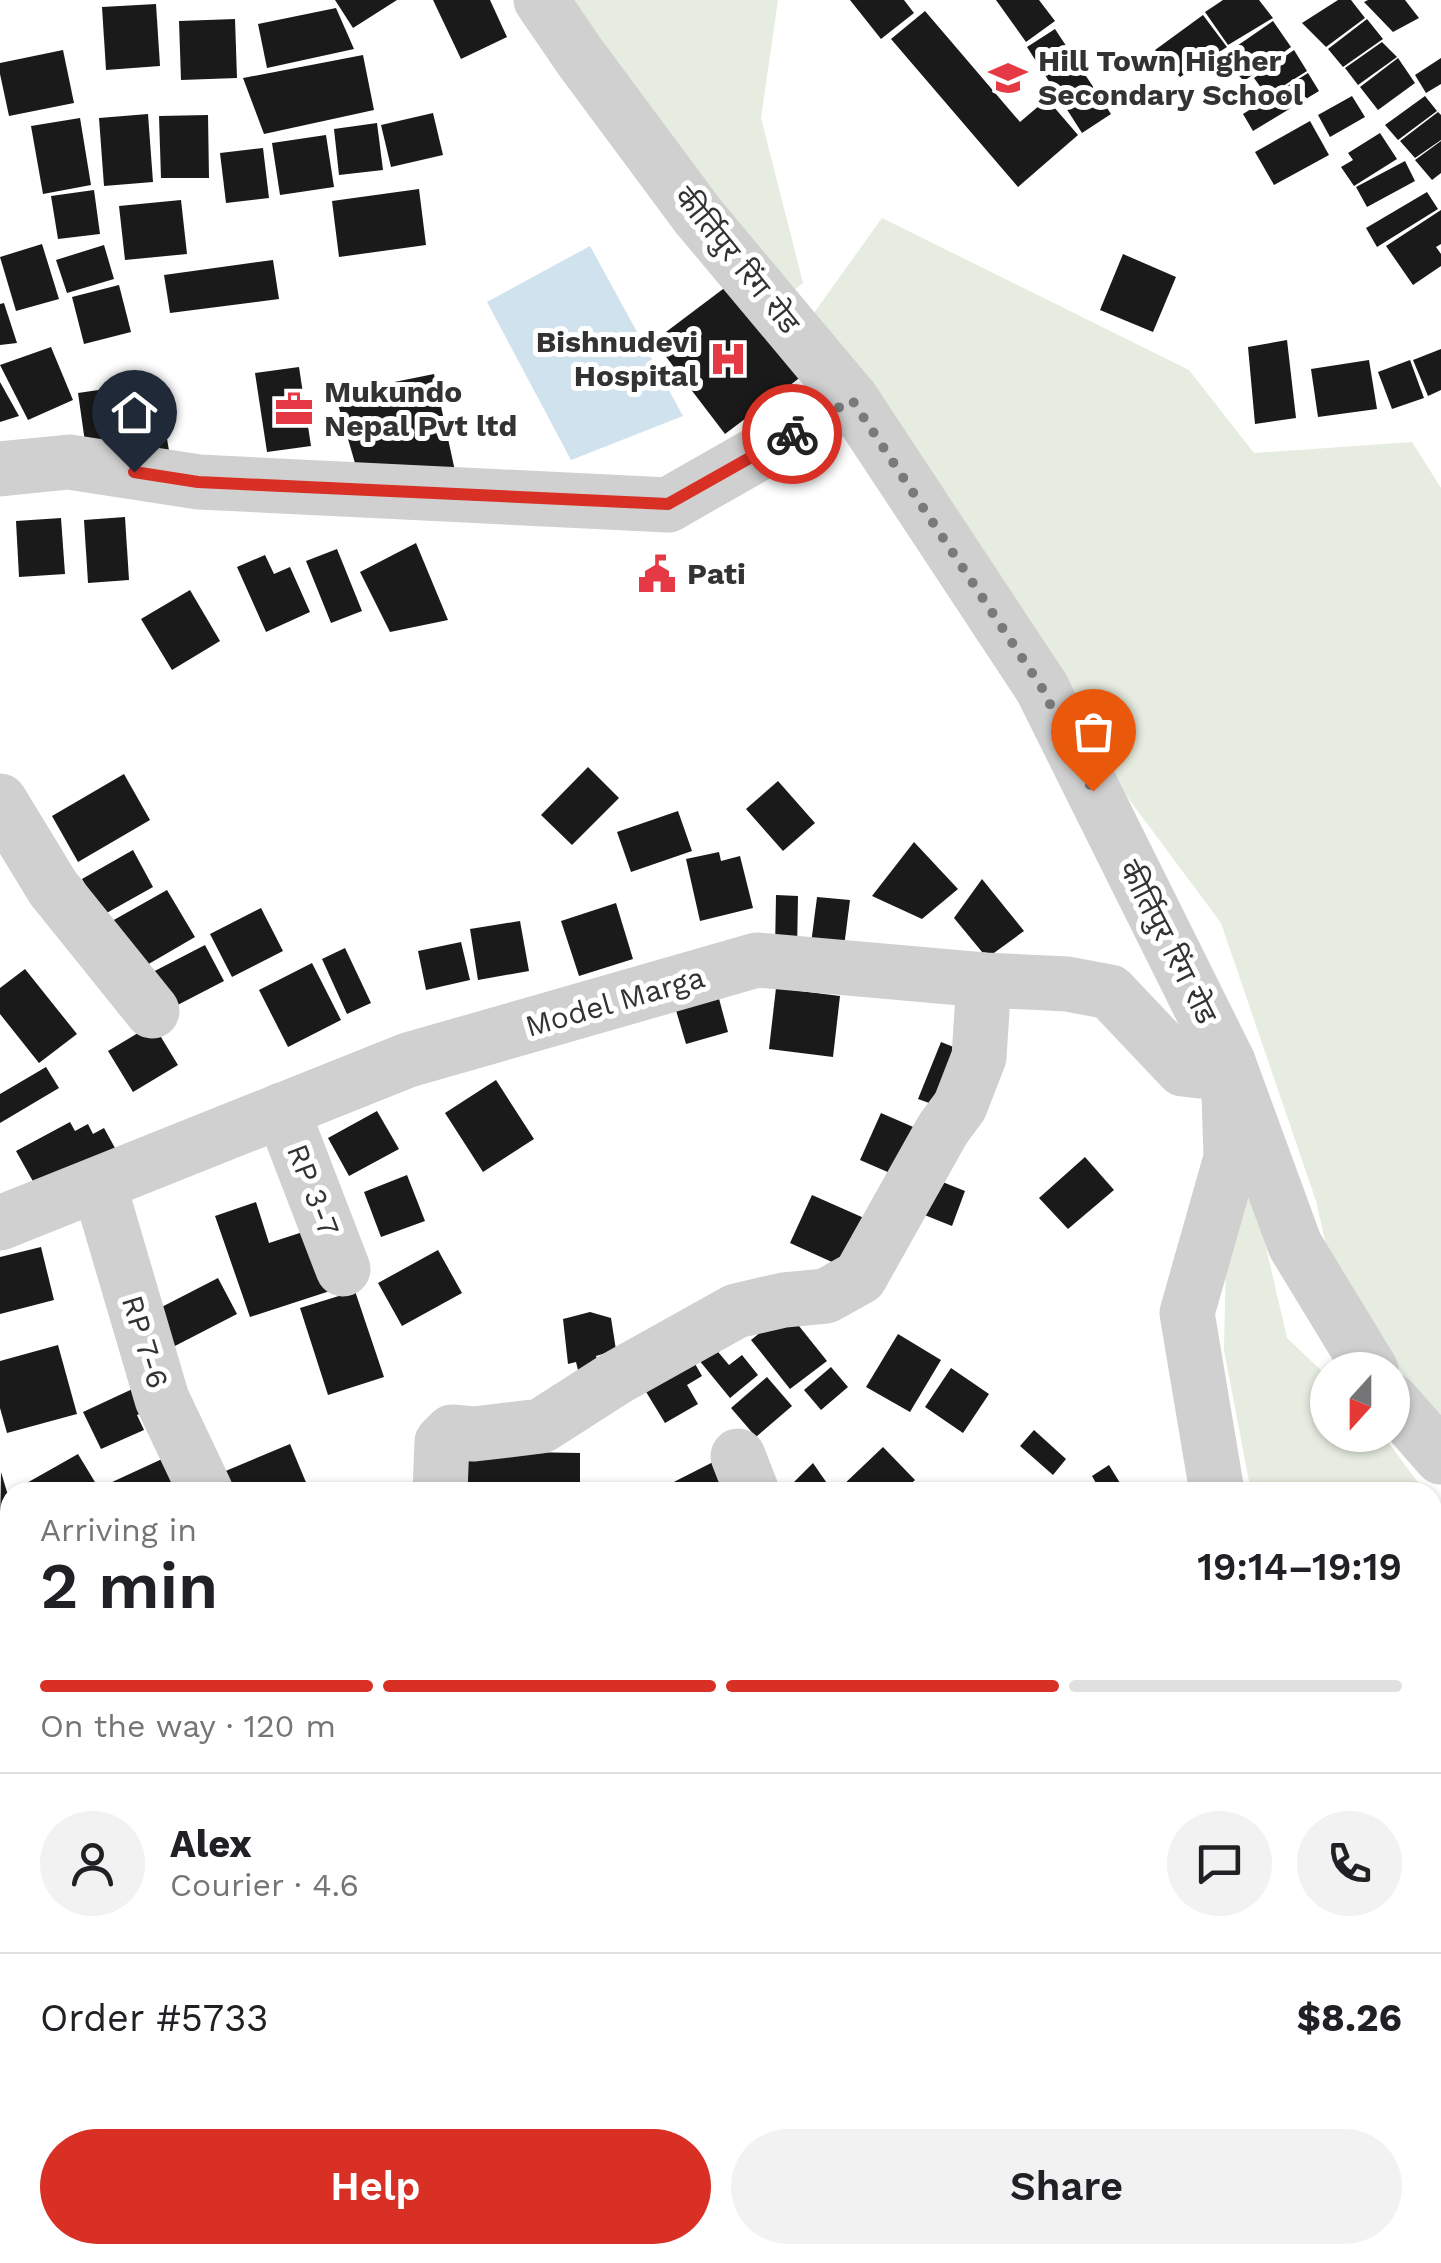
<!DOCTYPE html>
<meta charset="utf-8">
<style>
:root{--surface:#fff;--page:#f2f2f2;--text:#202124;--muted:#757577;--line:#e0e0e0;--accent:#d93025}
body{margin:0;font-family:"Work Sans","Noto Sans Devanagari",sans-serif;background:var(--page);color:var(--text);height:100vh;display:flex;flex-direction:column;font-size:38px;white-space:nowrap}
*{box-sizing:border-box;margin:0}
p{font-size:32px;color:var(--muted)}
.icon{flex:none;width:55px;height:55px;fill:none;stroke:currentColor;stroke-width:2;stroke-linecap:round;stroke-linejoin:round}
.map{position:relative;flex:1;overflow:hidden}
.panel{position:absolute;left:0px;top:1482px;width:1442px;height:782px;display:flex;flex-direction:column;background:var(--surface);border-radius:30px 30px 0 0;box-shadow:0 2px 8px #0004}
.panel>*{flex:none}
.needle{width:65px;rotate:201deg}
.controls{position:absolute;left:1310px;top:1352px;display:grid;gap:20px}
.controls a{display:grid;place-items:center;width:100px;height:100px;border-radius:50%;background:var(--surface);box-shadow:0 2px 8px #0004;font-size:50px}
.pin{position:absolute;display:grid;place-items:center;width:85px;height:85px;color:#fff;margin:-102px -42px;border-radius:50% 50% 50% 0;rotate:-45deg;box-shadow:0 0 10px #0007}
.pin .icon{rotate:45deg}
.courier{position:absolute;display:grid;place-items:center;width:100px;height:100px;margin:-50px;border:8px solid #d93025;border-radius:50%;background:#fff;color:#222;box-shadow:0 2px 12px #0007}
.overview em{font-style:normal;font-weight:600}
.overview div{display:flex;flex-direction:column-reverse}
.overview{display:flex;align-items:center;justify-content:space-between;height:170px;padding:0 40px}
h1{font-size:65px;font-weight:600;line-height:75px}
.bar{display:grid;grid-template-columns:repeat(4,1fr);gap:15px 10px;align-content:center;height:120px;padding:0 40px}
.bar i{height:12px;border-radius:8px;background:var(--line)}
.bar .selected{background:var(--accent)}
.bar p{grid-column:span 4}
.line{display:flex;align-items:center;gap:25px;padding:0 40px;border-top:2px solid var(--line)}
.line div{flex:1}
.round{display:grid;place-items:center;flex:none;width:105px;height:105px;border-radius:52px;background:var(--page)}
.cta{display:flex;gap:20px;margin-top:auto;padding:20px 40px}
.cta a{flex:1;height:115px;border-radius:60px;background:var(--accent);color:#fff;font-size:40px;font-weight:600;line-height:115px;text-align:center}
.cta a+a{background:var(--page);color:var(--text)}
.map>svg:first-child{display:block}
.green{fill:#e6ecdf}
.water{fill:#cfe2ee}
.building{fill:#1a1a1a}
.lines{fill:none;stroke-linecap:round;stroke-linejoin:round}
.minor{stroke:#d0d0d0;stroke-width:55}
.done{stroke:#7a7a7a;stroke-width:10;stroke-dasharray:0 18}
.route{stroke:#d93025;stroke-width:12}
.labels{text-anchor:middle;stroke-width:10;stroke-linejoin:round;paint-order:stroke}
.poi-label{font-size:30px;font-weight:bold;fill:#333;stroke:#fff;text-anchor:start}
.street-label{font-size:30px;fill:#333;stroke:#fff}
</style>
<div class="map">
<svg width="1441" height="2263" viewBox="0 0 1441 2263">
<rect width="100%" height="100%" fill="#fff"/>
<g class="green">
<polygon points="527,0 778,0 761,118 803,283 770,309"/>
<polygon points="882,218 1189,370 1254,453 1412,442 1441,488 1441,1419 1405,1379 1330,1262 1316,1201 1221,923 791,345"/>
<polygon points="1250,1178 1287,1338 1327,1376 1328,1435 1383,1435 1425,1492 1251,1492 1224,1350 1226,1259"/>
<polygon points="1433,1501 1441,1510 1441,1989 1432,1976"/>
</g>
<polygon class="water" points="590,246 683,416 571,460 487,302"/>
<g class="building">
<polygon points="335,0 397,0 353,28"/>
<polygon points="433,0 490,0 507,37 461,59"/>
<polygon points="850,0 904,0 914,13 881,39"/>
<polygon points="996,0 1039,0 1055,21 1026,42"/>
<polygon points="1223,0 1259,0 1273,18 1228,45 1205,12"/>
<polygon points="1338,0 1351,0 1365,18 1326,47 1302,23"/>
<polygon points="1368,0 1405,0 1419,18 1393,32 1364,2"/>
<polygon points="156,4 160,66 106,70 102,7"/>
<polygon points="336,8 354,49 267,68 258,24"/>
<polygon points="925,11 1020,122 1047,99 1078,135 1018,187 891,39"/>
<polygon points="1203,15 1227,47 1180,77 1155,50"/>
<polygon points="235,19 237,78 181,80 179,21"/>
<polygon points="1367,19 1383,39 1343,67 1328,49"/>
<polygon points="1273,21 1291,47 1244,81 1221,57"/>
<polygon points="1055,29 1111,114 1082,133 1027,47"/>
<polygon points="1382,42 1397,57 1358,85 1345,68"/>
<polygon points="63,50 74,103 9,116 0,74 0,63"/>
<polygon points="1294,50 1307,71 1267,96 1254,78"/>
<polygon points="363,55 374,110 264,134 243,78"/>
<polygon points="1398,58 1415,83 1378,110 1360,87"/>
<polygon points="1441,58 1441,84 1426,93 1415,75"/>
<polygon points="1308,73 1319,91 1253,131 1243,114"/>
<polygon points="1352,96 1365,117 1330,137 1318,115"/>
<polygon points="1425,96 1437,111 1398,140 1385,125"/>
<polygon points="1438,112 1441,115 1441,140 1415,158 1400,141"/>
<polygon points="433,113 443,155 391,167 381,125"/>
<polygon points="148,114 153,182 104,186 99,118"/>
<polygon points="208,115 209,178 161,178 159,116"/>
<polygon points="80,118 91,185 43,194 31,126"/>
<polygon points="1310,121 1329,155 1274,185 1255,152"/>
<polygon points="377,123 383,170 339,175 334,129"/>
<polygon points="1380,133 1397,159 1354,186 1341,167 1353,160 1348,153"/>
<polygon points="326,135 334,187 280,195 272,143"/>
<polygon points="1441,141 1441,173 1432,180 1415,160"/>
<polygon points="263,148 269,198 226,203 220,153"/>
<polygon points="1405,161 1415,181 1367,207 1356,187"/>
<polygon points="419,189 426,245 339,257 332,201"/>
<polygon points="94,190 100,234 58,239 51,196"/>
<polygon points="1427,192 1438,209 1377,247 1366,228"/>
<polygon points="181,200 187,254 125,260 119,206"/>
<polygon points="1441,210 1441,244 1436,247 1441,254 1441,266 1413,285 1386,246"/>
<polygon points="42,244 59,299 16,311 0,257"/>
<polygon points="104,245 114,279 67,293 56,260"/>
<polygon points="1123,254 1176,277 1153,332 1100,310"/>
<polygon points="273,260 279,299 170,313 164,275"/>
<polygon points="731,283 802,376 725,434 654,341"/>
<polygon points="119,285 131,332 84,344 72,297"/>
<polygon points="4,303 17,343 0,345 0,304"/>
<polygon points="1287,340 1296,418 1255,424 1248,347"/>
<polygon points="51,347 73,400 28,420 0,365"/>
<polygon points="1441,349 1441,390 1428,396 1413,360"/>
<polygon points="1369,360 1377,409 1318,417 1311,369"/>
<polygon points="1410,360 1424,398 1392,409 1378,372"/>
<polygon points="299,367 311,446 267,452 255,373"/>
<polygon points="434,374 455,471 359,477 335,394"/>
<polygon points="0,382 19,416 0,422"/>
<polygon points="119,387 129,457 88,463 78,393"/>
<polygon points="158,387 171,462 138,468 124,394"/>
<polygon points="125,517 129,580 88,583 84,520"/>
<polygon points="61,518 65,574 19,577 16,521"/>
<polygon points="416,543 448,620 390,632 360,572"/>
<polygon points="337,549 362,611 331,623 306,561"/>
<polygon points="265,555 274,574 290,567 310,612 266,632 237,567"/>
<polygon points="190,590 220,641 172,670 141,619"/>
<polygon points="588,767 619,798 572,845 541,815"/>
<polygon points="124,774 150,820 78,862 52,816"/>
<polygon points="778,781 815,823 783,851 746,809"/>
<polygon points="678,811 692,851 631,872 617,832"/>
<polygon points="914,842 958,889 922,919 872,896"/>
<polygon points="133,850 153,887 103,915 82,879"/>
<polygon points="719,852 721,861 740,856 753,908 700,921 686,859"/>
<polygon points="982,879 1024,931 987,958 954,918"/>
<polygon points="167,890 195,937 140,969 112,921"/>
<polygon points="776,895 798,896 797,952 775,951"/>
<polygon points="817,897 850,900 844,947 811,944"/>
<polygon points="616,903 633,959 579,976 561,921"/>
<polygon points="261,908 283,951 232,977 210,934"/>
<polygon points="520,921 529,971 478,980 470,929"/>
<polygon points="461,942 470,980 426,990 418,951"/>
<polygon points="205,945 224,981 164,1012 145,976"/>
<polygon points="345,948 371,1003 347,1014 322,959"/>
<polygon points="312,963 341,1020 288,1047 259,990"/>
<polygon points="25,969 77,1034 39,1063 0,1014 0,988"/>
<polygon points="776,988 840,996 833,1057 769,1049"/>
<polygon points="718,995 728,1032 686,1044 675,1007"/>
<polygon points="153,1024 178,1065 133,1092 108,1051"/>
<polygon points="941,1042 979,1057 957,1113 918,1099"/>
<polygon points="46,1067 59,1088 0,1123 0,1094"/>
<polygon points="496,1080 534,1139 483,1172 445,1113"/>
<polygon points="377,1111 399,1149 349,1176 328,1138"/>
<polygon points="881,1113 934,1136 913,1183 860,1160"/>
<polygon points="70,1122 75,1131 88,1124 93,1134 104,1128 121,1159 44,1201 16,1151"/>
<polygon points="1085,1157 1114,1190 1068,1229 1039,1198"/>
<polygon points="920,1173 965,1191 952,1226 907,1208"/>
<polygon points="407,1175 425,1221 381,1237 364,1192"/>
<polygon points="812,1195 864,1218 843,1267 790,1243"/>
<polygon points="256,1202 269,1243 315,1228 336,1289 250,1317 215,1216"/>
<polygon points="41,1247 54,1300 0,1314 0,1257"/>
<polygon points="438,1250 462,1293 402,1326 378,1283"/>
<polygon points="218,1278 237,1314 171,1348 152,1312"/>
<polygon points="355,1291 384,1377 328,1395 300,1308"/>
<polygon points="787,1311 827,1361 790,1389 751,1340"/>
<polygon points="590,1312 611,1318 616,1350 596,1356 599,1366 578,1370 576,1362 568,1364 563,1319"/>
<polygon points="898,1334 941,1360 910,1412 866,1387"/>
<polygon points="709,1341 729,1365 742,1355 758,1375 730,1398 694,1354"/>
<polygon points="58,1345 77,1414 7,1433 0,1408 0,1361"/>
<polygon points="686,1348 702,1376 687,1385 698,1404 665,1423 637,1377"/>
<polygon points="831,1367 848,1387 821,1410 804,1390"/>
<polygon points="951,1368 989,1394 963,1433 925,1407"/>
<polygon points="767,1377 792,1406 756,1437 731,1408"/>
<polygon points="141,1385 152,1409 137,1415 144,1430 101,1449 83,1412"/>
<polygon points="1034,1430 1066,1459 1053,1475 1020,1446"/>
<polygon points="290,1444 310,1492 223,1492 216,1475"/>
<polygon points="883,1447 915,1480 902,1492 843,1492 840,1488"/>
<polygon points="457,1451 580,1453 580,1492 456,1492"/>
<polygon points="78,1454 101,1492 30,1492 25,1484"/>
<polygon points="162,1459 178,1492 115,1492 110,1483"/>
<polygon points="719,1459 737,1492 664,1492 662,1488"/>
<polygon points="813,1463 833,1492 784,1492"/>
<polygon points="1109,1465 1120,1483 1105,1492 1101,1492 1092,1476"/>
<polygon points="1,1472 10,1502 10,1531 0,1534"/>
<polygon points="10,1578 10,1640 0,1619 0,1583"/>
<polygon points="10,1764 10,1808 0,1814 0,1769"/>
<polygon points="10,1884 10,1943 0,1947 0,1887"/>
</g>
<g class="lines">
<g class="minor">
<polyline points="541,0 580,57 698,216 852,400 1042,688 1228,1062 1295,1245 1371,1370"/>
<polyline points="0,469 69,462 199,482 668,505 852,400"/>
<polyline points="0,801 53,888 152,1011"/>
<polyline points="282,1110 343,1269"/>
<polyline points="99,1185 162,1399 206,1492"/>
<polyline points="0,1223 408,1060 757,960 984,980 1067,984 1110,992 1183,1069 1200,1071 1228,1062 1231,1158 1187,1313 1217,1492"/>
<polyline points="1392,1401 1441,1457"/>
<polyline points="738,1456 752,1492"/>
<polyline points="440,1492 442,1442 452,1432 474,1434 541,1426 616,1378 736,1311 784,1300 826,1296 860,1277 943,1129 960,1106 979,1057 984,980"/>
<polyline points="0,1672 10,1691"/>
<polyline points="0,2083 10,2102"/>
<polyline points="29,2263 31,2255"/>
<polyline points="204,2263 212,2255"/>
<polyline points="958,2263 959,2255"/>
<polyline points="1181,2263 1182,2255"/>
<polyline points="1342,2263 1348,2255"/>
</g>
</g>
<g class="lines">
<polyline class="done" points="792,434 852,400 1042,688 1093,791"/>
<polyline class="route" points="134,472 198,482 668,504 792,434"/>
</g>
<defs>
<g id="school-bare" transform="scale(3)"><path d="M0-5L7-2L0 1L-7-2ZM-4 1L0 2.5L4 1V4Q0 6-4 4Z" fill="#e63946" stroke="#fff" stroke-width="2.5" paint-order="stroke"/></g>
<g id="hospital-bare" transform="scale(3)"><path d="M-5-5h3v3.5h4V-5h3V5h-3V1.5h-4V5h-3Z" fill="#e63946" stroke="#fff" stroke-width="2.5" paint-order="stroke"/></g>
<g id="office-bare" transform="scale(3)"><path d="M-6-3h4V-5.5h4V-3h4V5H-6ZM-1-4.5V-3h2v-1.5ZM-6 0V1H6V0Z" fill="#e63946" stroke="#fff" stroke-width="2.5" paint-order="stroke"/></g>
<g id="civic-bare" transform="scale(3)"><path d="M-.6-6.5H3V-4.5H.6V-3L4-1V1h2V6H-6V1h2V-1L-.6-3ZM-1.2 2.5V6h2.4V2.5Z" fill="#e63946" stroke="#fff" stroke-width="2.5" paint-order="stroke"/></g>
</defs>
<g fill-rule="evenodd">
<use href="#school-bare" x="1008" y="78"/>
<use href="#hospital-bare" x="728" y="359"/>
<use href="#office-bare" x="294" y="409"/>
<use href="#civic-bare" x="657" y="574"/>
</g>
<g class="labels">
<g class="poi-label">
<text x="1038" y="71">Hill Town Higher<tspan x="1038" dy="34">Secondary School</tspan></text>
<text x="698" y="352" text-anchor="end">Bishnudevi<tspan x="698" dy="34">Hospital</tspan></text>
<text x="324" y="402">Mukundo<tspan x="324" dy="34">Nepal Pvt ltd</tspan></text>
<text x="687" y="584">Pati</text>
</g>
<g class="street-label">
<text transform="translate(737 260) rotate(51)" y="10">कीर्तिपुर रिंग रोड</text>
<text transform="translate(1168 942) rotate(63)" y="10">कीर्तिपुर रिंग रोड</text>
<text transform="translate(615 1002) rotate(-16)" y="10">Model Marga</text>
<text transform="translate(313 1190) rotate(69)" y="10">RP 3-7</text>
<text transform="translate(145 1342) rotate(73)" y="10">RP 7-6</text>
</g>
</g>
</svg>
<div class="controls">
<a><svg class="needle" viewBox="-14 -14 28 28"><path d="M0-13l5 13h-10z" fill="#e53935"/><path d="M0 13l5-13h-10z" fill="#757577"/></svg></a>
</div>
<div class="pin" style="left:1093px;top:791px;background:#ea580c"><svg class="icon" aria-label="bag" viewBox="0 0 24 24"><path d="M5 8h14l-1 12H6zM9 8a3 3 0 0 1 6 0"/></svg></div>
<div class="pin" style="left:134px;top:472px;background:#1f2937"><svg class="icon" aria-label="home" viewBox="0 0 24 24"><path d="M3 11l9-7 9 7M6 9v11h12V9"/></svg></div>
<div class="courier" style="left:792px;top:434px"><svg class="icon" aria-label="bike" viewBox="0 0 24 24"><circle cx="6" cy="16" r="4"/><circle cx="18" cy="16" r="4"/><path d="M6 16l4-8h5l3 8M10 8l3 8H6M13 5h3"/></svg></div>
<section class="panel">
<div class="overview"><div><h1>2 min</h1><p>Arriving in</p></div><em>19:14–19:19</em></div>
<div class="bar"><i class="selected"></i><i class="selected"></i><i class="selected"></i><i></i><p>On the way · 120 m</p></div>
<div class="line" style="height:180px"><a class="round"><svg class="icon" aria-label="person" viewBox="0 0 24 24"><circle cx="12" cy="8" r="4"/><path d="M4 21q1-7 8-7t8 7"/></svg></a><div><b>Alex</b><p>Courier · 4.6</p></div><a class="round"><svg class="icon" aria-label="chat" viewBox="0 0 24 24"><path d="M4 5h16v11H9l-5 4z"/></svg></a><a class="round"><svg class="icon" aria-label="phone" viewBox="0 0 24 24"><path d="M5 4h4l2 5-3 2q2 4 5 5l2-3 5 2v4C11 20 4 13 5 4z"/></svg></a></div>
<div class="line" style="height:130px"><div>Order #5733</div><b>$8.26</b></div>
<div class="cta"><a>Help</a><a>Share</a></div>
</section>
</div>
